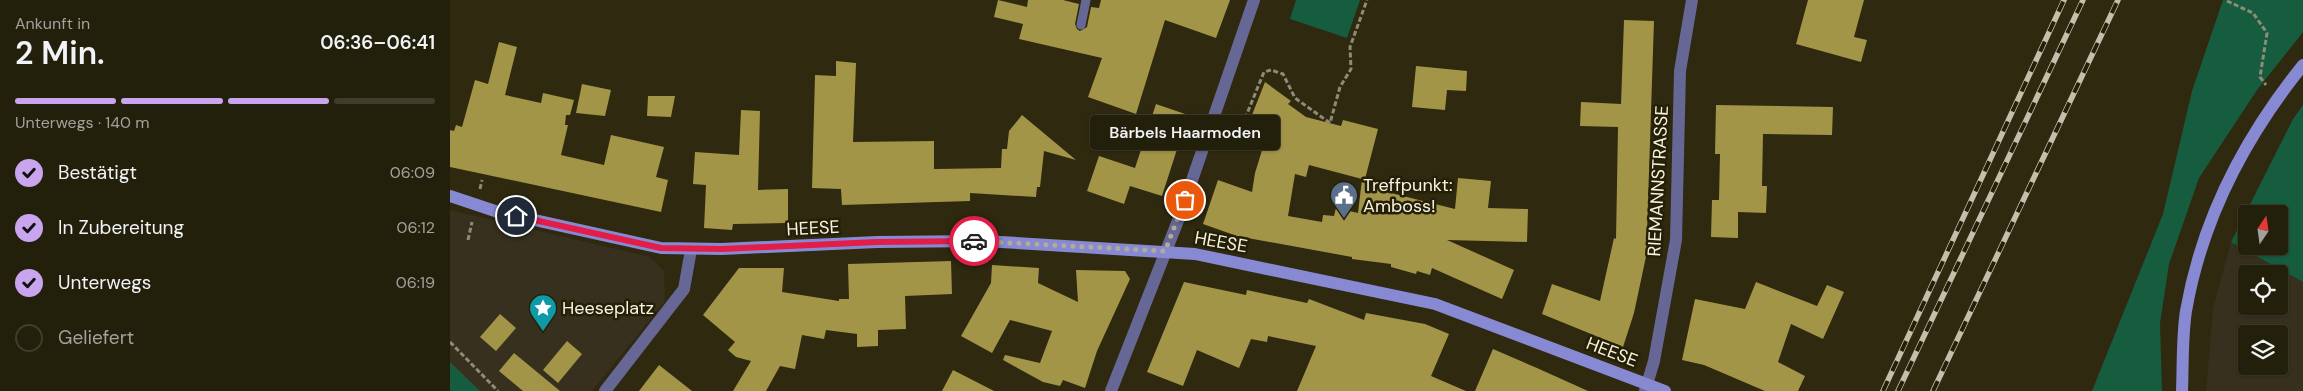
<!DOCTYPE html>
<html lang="de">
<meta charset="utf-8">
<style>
:root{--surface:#221f0b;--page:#2e2c19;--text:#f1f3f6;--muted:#a2a29d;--line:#3f3d2c;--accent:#c9a5ee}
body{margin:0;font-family:"DM Sans",sans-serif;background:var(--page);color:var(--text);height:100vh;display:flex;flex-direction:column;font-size:19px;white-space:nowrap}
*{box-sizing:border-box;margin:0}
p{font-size:16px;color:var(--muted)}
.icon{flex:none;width:28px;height:28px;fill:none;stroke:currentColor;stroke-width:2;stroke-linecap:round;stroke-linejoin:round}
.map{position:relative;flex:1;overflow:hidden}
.drawer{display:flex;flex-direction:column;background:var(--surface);width:450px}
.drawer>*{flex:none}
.needle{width:32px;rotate:13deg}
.fabs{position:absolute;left:1788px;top:205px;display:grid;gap:10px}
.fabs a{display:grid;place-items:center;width:50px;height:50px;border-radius:5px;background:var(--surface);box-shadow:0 1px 4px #0004,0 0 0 1px var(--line);font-size:25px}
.pin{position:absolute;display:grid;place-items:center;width:42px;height:42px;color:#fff;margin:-21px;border:2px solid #fff;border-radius:50%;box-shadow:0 1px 5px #0007}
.courier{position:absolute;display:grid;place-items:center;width:50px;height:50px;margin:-25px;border:4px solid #e11d48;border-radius:50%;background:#fff;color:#222;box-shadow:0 1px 6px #0007}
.bubble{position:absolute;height:35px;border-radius:5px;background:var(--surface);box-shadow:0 1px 4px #0004,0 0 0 1px var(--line);font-size:16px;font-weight:600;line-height:35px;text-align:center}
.head em{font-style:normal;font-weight:600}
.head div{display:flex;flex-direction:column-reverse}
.head{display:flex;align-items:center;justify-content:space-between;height:85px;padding:0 15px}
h1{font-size:32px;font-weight:600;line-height:38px}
.bar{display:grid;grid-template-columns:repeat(4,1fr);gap:8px 5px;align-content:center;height:60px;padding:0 15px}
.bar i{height:6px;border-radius:4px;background:var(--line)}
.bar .selected{background:var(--accent)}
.bar p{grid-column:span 4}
ol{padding:0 15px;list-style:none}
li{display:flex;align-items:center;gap:15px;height:55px}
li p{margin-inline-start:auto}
li .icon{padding:5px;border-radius:50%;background:var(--accent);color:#111;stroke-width:4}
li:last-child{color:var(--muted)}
li i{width:28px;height:28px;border:2px solid var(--line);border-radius:50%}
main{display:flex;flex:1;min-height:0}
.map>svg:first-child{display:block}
.commercial{fill:#37301f;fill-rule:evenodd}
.green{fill:#165d3f;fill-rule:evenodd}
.building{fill:#a39548;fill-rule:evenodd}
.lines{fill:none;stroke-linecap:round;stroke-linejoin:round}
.path{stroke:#8f8b76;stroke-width:3;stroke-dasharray:5 2.5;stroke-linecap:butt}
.lane{stroke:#666795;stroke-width:9}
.street{stroke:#666795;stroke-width:12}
.secondary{stroke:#8889d3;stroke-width:12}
.rail-casing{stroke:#c3bfad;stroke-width:5.5}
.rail{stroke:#252005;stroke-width:4;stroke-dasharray:11;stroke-linecap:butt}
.done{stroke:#b0ac99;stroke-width:5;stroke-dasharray:0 9}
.route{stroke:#e11d48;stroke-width:6}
.labels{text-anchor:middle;stroke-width:5;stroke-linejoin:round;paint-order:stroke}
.street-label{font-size:18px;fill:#f6f3e3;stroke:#252005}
.poi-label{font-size:18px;fill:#f6f3e3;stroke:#252005;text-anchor:start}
</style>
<main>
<section class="drawer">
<div class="head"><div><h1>2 Min.</h1><p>Ankunft in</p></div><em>06:36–06:41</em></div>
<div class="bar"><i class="selected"></i><i class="selected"></i><i class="selected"></i><i></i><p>Unterwegs · 140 m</p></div>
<ol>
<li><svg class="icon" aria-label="check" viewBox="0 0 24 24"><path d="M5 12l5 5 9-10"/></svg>Bestätigt<p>06:09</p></li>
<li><svg class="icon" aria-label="check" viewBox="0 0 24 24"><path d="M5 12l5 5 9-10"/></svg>In Zubereitung<p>06:12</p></li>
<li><svg class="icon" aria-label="check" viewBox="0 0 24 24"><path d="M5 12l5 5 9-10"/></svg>Unterwegs<p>06:19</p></li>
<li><i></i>Geliefert</li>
</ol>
</section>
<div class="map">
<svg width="1853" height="391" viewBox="0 0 1853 391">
<rect width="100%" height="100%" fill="#2e290f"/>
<g class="commercial">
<polygon points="0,210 200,257 214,271 215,301 142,391 0,391"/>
<path d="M1781,242L1853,282V391H1756L1763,309ZM1796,274H1829V306H1796ZM1796,334H1829V366H1796Z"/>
</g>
<g class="green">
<polygon points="846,0 910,0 897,38 840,19"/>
<polygon points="1773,0 1853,0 1853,32 1807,90 1749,178 1719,264 1710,323 1712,391 1642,391 1713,214 1742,91"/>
<path d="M1853,105V282L1781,242L1843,119ZM1796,214H1829V246H1796Z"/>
<polygon points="0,362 30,391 0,391"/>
</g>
<g class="building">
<polygon points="548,0 577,7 578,0 613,0 629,4 625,24 627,29 630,31 637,27 641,7 649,8 651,0 780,0 766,38 715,20 686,114 638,97 652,58 569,39 573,24 544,17"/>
<polygon points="1358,0 1414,0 1404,37 1417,40 1411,62 1346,44"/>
<polygon points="1174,20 1204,21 1197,232 1201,233 1184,313 1173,347 1092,314 1102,284 1150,301 1164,238 1166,239 1168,127 1130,126 1131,102 1171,104"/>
<polygon points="49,42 67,47 55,95 91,103 93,93 124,100 120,115 116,115 115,125 118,125 111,155 154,165 161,135 214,147 206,177 218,180 211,212 0,167 0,130 4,131 6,125 12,127 25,80 38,84"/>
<polygon points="386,61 406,63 403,142 484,141 484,169 551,168 552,149 557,149 559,131 572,115 626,160 594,151 590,187 587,187 586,197 520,193 520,201 392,205 391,189 362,188 365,75 386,76"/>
<polygon points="966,66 1017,71 1016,91 997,90 995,110 962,107"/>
<path d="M815,82L841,101L838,104L856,117L891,126L893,120L928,129L915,179L934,183L933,191L1005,209L1008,178L1041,181L1038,208L1078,209L1077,242L997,240L1064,270L1052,299L982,268L980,275L967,271L966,274L941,267V264L902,259V257L787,236L753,224L768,180L802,192L805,173L813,147L795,141L798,131L796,130ZM859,165L912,179L908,213L886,208L884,216L873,215L872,222L838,216L845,174L856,177Z"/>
<polygon points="132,84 161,90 155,116 126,113"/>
<polygon points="198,96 225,96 221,117 197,116"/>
<polygon points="706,104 738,115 712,196 680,186 674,204 637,191 649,156 685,168"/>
<polygon points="1266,105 1383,107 1382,135 1313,134 1312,186 1317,186 1316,213 1288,212 1288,238 1261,237 1262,200 1269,200 1270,154 1265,154"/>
<polygon points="291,110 310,111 308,190 338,189 338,223 283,224 282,230 254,228 256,185 243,184 245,152 289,155"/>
<polygon points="501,261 502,294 455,296 456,329 428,330 428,346 407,347 407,334 376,330 374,339 352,335 345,369 330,366 316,391 283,391 301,361 286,357 278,350 285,342 253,315 289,268 334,268 332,292 389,301 389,299 399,299 398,264"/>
<polygon points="542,265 589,268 588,283 628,302 626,270 675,271 680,279 647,351 635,388 613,380 610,386 593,382 553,360 555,355 590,363 602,331 560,320 542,353 511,336 541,283"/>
<polygon points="734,282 796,295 797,290 857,303 859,299 914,320 916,313 975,324 999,334 981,376 1016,391 847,391 866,346 818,336 817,342 801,339 789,368 747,350 733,386 697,372"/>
<polygon points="1306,282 1367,306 1377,285 1394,292 1373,339 1341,324 1328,362 1355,376 1348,391 1315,391 1254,365 1232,360 1245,299 1295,309"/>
<polygon points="50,314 66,328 46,351 30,337"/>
<polygon points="117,341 132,354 108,383 93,370"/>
<polygon points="1043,349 1087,368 1138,391 1025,391"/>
<polygon points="64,353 110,391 73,391 49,371"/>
<polygon points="209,365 242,391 189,391"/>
<polygon points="503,370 544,391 492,391"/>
</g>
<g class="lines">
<g class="path">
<polyline points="1777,1 1803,13 1817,33 1810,77 1816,85"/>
<polyline points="782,118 794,121 814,72 821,70 833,74 845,98 880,123 890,87 901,69 900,47 917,0"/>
<polyline points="30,189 32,180"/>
<polyline points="18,240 22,222"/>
<polyline points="0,342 48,391"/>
</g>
<polyline class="lane" points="631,25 636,0"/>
<g class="street">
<polyline points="155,391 234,289 241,250"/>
<polyline points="661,391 729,218 804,0"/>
<polyline points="1195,391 1204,361 1226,240 1230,71 1242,0"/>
</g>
<g class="secondary">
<polyline points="0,196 48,212 211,248 272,249 427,242 534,241 745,254 985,304 1215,391"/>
<path d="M1732,391C1733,365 1732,337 1736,311C1752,219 1795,137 1853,65"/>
</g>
<g class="rail-casing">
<g id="rail">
<polyline points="1433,391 1614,0"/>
<polyline points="1448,391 1633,0"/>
<polyline points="1483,391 1668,0"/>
</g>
</g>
<use href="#rail" class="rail"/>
</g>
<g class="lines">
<polyline class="done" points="524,241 715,251 735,200"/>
<polyline class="route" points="66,216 211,248 272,249 427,242 524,241"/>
</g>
<defs>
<g id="civic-pin" transform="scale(1.4375)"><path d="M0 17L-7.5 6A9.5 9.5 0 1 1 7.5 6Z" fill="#5c6f8a" stroke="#252005"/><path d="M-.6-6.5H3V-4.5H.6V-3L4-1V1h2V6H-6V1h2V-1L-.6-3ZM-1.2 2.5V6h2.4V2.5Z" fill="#fff"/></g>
<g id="sight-pin" transform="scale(1.4375)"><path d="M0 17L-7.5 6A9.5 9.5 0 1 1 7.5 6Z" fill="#0f9aa8" stroke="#252005"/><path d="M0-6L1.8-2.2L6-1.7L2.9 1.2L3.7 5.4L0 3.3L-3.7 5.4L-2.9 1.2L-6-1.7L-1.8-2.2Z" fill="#fff"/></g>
</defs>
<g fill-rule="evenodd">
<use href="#civic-pin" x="894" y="195"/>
<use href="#sight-pin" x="93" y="308"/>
</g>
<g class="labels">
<g class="street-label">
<text transform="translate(1208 181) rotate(-87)" y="6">RIEMANNSTRASSE</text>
<text transform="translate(363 228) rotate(-3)" y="6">HEESE</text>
<text transform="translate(771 242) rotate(10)" y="6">HEESE</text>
<text transform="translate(1162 352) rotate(21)" y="6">HEESE</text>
</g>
<g class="poi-label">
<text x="913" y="191">Treffpunkt:<tspan x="913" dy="21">Amboss!</tspan></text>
<text x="112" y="314">Heeseplatz</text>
</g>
</g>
</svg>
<div class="fabs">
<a><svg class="needle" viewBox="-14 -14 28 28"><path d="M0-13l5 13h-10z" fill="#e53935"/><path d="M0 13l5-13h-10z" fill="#a2a29d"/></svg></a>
<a><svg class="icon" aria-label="locate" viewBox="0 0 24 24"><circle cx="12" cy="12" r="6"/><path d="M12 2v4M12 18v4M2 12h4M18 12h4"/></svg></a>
<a><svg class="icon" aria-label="layers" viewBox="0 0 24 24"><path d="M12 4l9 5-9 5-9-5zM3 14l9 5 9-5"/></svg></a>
</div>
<div class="pin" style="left:735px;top:200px;background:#ea580c"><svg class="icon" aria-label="bag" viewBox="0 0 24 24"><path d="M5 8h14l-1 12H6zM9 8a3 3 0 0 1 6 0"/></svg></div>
<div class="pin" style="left:66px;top:216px;background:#1f2937"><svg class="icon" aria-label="home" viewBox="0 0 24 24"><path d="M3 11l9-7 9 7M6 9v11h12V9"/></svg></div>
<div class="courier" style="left:524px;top:241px"><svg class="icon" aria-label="car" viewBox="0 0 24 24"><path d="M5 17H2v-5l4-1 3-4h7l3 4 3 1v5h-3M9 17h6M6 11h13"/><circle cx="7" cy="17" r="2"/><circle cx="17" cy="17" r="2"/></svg></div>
<div class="bubble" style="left:640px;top:115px;width:190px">Bärbels Haarmoden</div>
</div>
</main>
